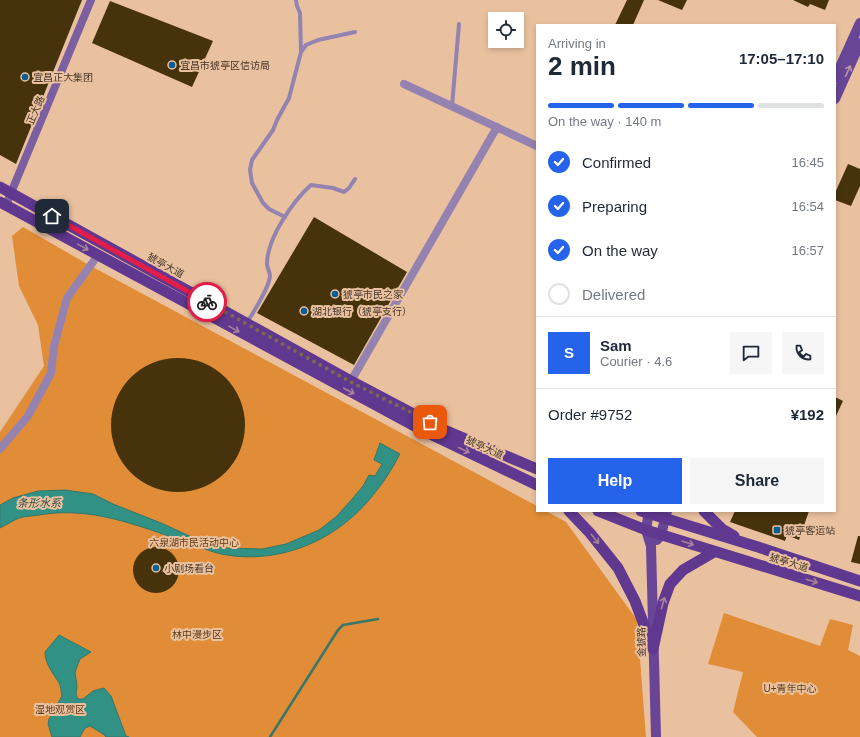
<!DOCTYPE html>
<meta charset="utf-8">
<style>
:root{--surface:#fff;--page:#f6f6f7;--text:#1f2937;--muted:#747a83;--line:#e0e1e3;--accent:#2563eb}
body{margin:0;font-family:Helvetica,"Noto Sans SC",sans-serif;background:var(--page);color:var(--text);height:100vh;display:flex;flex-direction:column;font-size:15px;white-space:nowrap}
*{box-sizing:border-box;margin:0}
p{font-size:13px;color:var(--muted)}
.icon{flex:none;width:22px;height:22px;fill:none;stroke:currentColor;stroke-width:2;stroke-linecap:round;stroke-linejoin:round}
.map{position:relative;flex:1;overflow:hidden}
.details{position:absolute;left:536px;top:24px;width:300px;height:488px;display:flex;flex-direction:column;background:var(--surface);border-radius:0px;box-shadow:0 2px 6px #0003}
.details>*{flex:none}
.controls{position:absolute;left:488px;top:12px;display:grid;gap:8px}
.controls a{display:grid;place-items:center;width:36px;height:36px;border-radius:0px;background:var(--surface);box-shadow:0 2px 6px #0003;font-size:20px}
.pin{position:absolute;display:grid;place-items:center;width:34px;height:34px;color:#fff;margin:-17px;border-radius:8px;box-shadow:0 2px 6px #0006}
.courier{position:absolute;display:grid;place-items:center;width:40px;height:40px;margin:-20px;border:3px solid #e11d48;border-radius:50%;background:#fff;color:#222;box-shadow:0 1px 5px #0007}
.headline em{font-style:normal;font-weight:600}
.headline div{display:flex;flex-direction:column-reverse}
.headline{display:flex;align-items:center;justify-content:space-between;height:68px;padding:0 12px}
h1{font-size:26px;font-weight:600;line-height:30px}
.bar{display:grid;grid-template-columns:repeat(4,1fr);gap:6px 4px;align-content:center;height:48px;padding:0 12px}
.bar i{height:5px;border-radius:3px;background:var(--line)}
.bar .on{background:var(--accent)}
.bar p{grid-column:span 4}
.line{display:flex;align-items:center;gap:10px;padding:0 12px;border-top:1px solid var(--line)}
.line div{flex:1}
.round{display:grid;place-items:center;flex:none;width:42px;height:42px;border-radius:0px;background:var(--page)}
ol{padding:0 12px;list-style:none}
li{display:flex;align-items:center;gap:12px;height:44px}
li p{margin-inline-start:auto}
li .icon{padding:4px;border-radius:50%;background:var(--accent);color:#fff;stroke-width:4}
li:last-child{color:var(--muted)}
li i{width:22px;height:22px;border:2px solid var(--line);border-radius:50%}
.action{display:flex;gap:8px;margin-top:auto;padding:8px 12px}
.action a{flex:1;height:46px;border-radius:0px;background:var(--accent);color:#fff;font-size:16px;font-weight:600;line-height:46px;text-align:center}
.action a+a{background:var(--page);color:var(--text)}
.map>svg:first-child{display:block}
.green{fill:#e18d37}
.water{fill:#309184;stroke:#377669}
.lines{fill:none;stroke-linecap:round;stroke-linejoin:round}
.stream{stroke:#377669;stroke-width:2.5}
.building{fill:#46330b}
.service{stroke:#9483b0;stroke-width:4}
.minor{stroke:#9483b0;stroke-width:8}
.tertiary{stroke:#9483b0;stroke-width:8}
.secondary{stroke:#7b5fa1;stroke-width:8}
.primary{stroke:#684596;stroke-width:10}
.trunk{stroke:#603890;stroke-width:11}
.oneway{stroke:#bc969c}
.oneway2{stroke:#ab8398}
.done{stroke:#7f6752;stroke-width:4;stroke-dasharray:0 7.2}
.route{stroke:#e11d48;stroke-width:5}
.poi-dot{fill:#065f90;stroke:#e9c19f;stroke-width:1.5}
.labels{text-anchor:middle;stroke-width:4;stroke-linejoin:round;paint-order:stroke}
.poi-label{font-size:10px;fill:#463629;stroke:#e9c19f;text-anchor:start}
.street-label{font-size:10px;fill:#463629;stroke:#e9c19f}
.park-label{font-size:10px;fill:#623c17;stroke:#e9c19f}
.water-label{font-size:11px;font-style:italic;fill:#304d48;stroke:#e9c19f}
</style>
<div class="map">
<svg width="860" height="737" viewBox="0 0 860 737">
<rect width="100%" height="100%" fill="#e9c19f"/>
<g class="green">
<polygon points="23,227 89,265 537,506 537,511 546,511 566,522 637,620 646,737 0,737 0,432 44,366 38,325 19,286 12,236"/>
<polygon points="724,613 820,646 830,619 853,625 848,650 860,656 860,737 757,737 733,712 743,672 708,664"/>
</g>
<g class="water">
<path d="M380,443L400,454C393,467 386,479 377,490C341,539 281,566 221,554C208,551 196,545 183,541C136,525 90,506 39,515C33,516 25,516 19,518C12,521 6,525 0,528V505L13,498L38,491L65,490L93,494L113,504L161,523L205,543L223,548L262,549L286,544L319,530L337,516L353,498L363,486L369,475L375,476L382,464L374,460Z"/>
<path d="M59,635L91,652L80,659L75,672L77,686L76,694L78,699H83L93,691L104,688L111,696L126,736L129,737H106L103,734L90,726L85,728L80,737H52L48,724L49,719L62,696C61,692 61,686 59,683C53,673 45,664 45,652Z"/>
</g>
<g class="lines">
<polyline class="stream" points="270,737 338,630 343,625 378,619"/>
</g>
<g class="building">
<polygon points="0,0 82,0 16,164 0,155"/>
<polygon points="627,0 644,0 633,25 615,25"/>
<polygon points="658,0 687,0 682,10"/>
<polygon points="793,0 829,0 825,10 810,4 808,7"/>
<polygon points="110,1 213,41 192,87 92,43"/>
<polygon points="848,164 860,169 860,186 851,206 835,200 835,193"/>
<polygon points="314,217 407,272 354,365 257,313"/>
<circle cx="178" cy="425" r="67"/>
<polygon points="835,397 843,401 835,418"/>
<polygon points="735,511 809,511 799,540 787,535 785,541 730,522"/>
<polygon points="858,536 860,536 860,564 851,562"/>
<circle cx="156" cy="570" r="23"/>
</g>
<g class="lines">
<g class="service">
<polyline points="296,0 297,6 300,13 301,52"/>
<polyline points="452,106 459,24"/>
<polyline points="285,217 269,209 263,203 252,183 250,170 252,160 273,130 277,120 289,98 301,52 306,45 318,40 355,32"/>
<path d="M247,323C253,312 269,289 270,276C270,272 267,268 267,264C267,238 293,201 311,185L333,188L344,192L349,188L355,179"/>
</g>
<g class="minor">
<polyline points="404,84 537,146"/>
<polyline points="351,381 497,127"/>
</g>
<polyline class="tertiary" points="0,449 28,416 51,373 54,346 67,298 98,255"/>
<polyline class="secondary" points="6,205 91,0"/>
<g class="primary">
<polyline points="835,78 860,23"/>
<polyline points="835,99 860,43"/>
<polyline points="649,511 646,530 651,546 656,737"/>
<polyline points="657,540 661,535 667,511"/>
</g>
<g class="trunk">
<polyline points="0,187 351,381 442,429 537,469"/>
<polyline points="0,202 420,429 537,485"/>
<polyline points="569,511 590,533 618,568 635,601 653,649 663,603 670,584 683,570 714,552"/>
<polyline points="598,511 646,530 860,596"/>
<polyline points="641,511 758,547 860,581"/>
<polyline points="704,511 722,529 734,536"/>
</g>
</g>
<defs><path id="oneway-shaft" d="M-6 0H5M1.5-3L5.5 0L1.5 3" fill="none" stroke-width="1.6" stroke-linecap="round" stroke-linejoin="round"/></defs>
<use class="oneway" href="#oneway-shaft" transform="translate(848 71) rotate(-66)"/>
<g class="oneway2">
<use href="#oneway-shaft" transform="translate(83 247) rotate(29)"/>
<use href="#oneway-shaft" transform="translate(234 329) rotate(29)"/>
<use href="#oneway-shaft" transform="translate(349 391) rotate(28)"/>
<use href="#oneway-shaft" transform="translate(464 450) rotate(25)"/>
<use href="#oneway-shaft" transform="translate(595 539) rotate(51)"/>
<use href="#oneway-shaft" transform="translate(688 543) rotate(18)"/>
<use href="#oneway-shaft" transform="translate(812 581) rotate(17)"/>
<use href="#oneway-shaft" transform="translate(663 603) rotate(-74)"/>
</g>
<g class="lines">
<polyline class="done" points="207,302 351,382 430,422"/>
<polyline class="route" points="52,216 207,302"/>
</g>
<g class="poi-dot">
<circle cx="172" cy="65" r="4"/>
<circle cx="25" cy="77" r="4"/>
<circle cx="335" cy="294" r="4"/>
<circle cx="304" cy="311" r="4"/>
<rect x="773" y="526" width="8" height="8" rx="2"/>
<circle cx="156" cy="568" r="4"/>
</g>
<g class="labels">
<g class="poi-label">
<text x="180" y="69">宜昌市猇亭区信访局</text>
<text x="33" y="81">宜昌正大集团</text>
<text x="343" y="298">猇亭市民之家</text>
<text x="312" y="315">湖北银行（猇亭支行）</text>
<text x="785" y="534">猇亭客运站</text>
<text x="164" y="572">小剧场看台</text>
</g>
<g class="street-label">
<text transform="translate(35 110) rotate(-67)" y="4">正大路</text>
<text transform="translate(166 265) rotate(29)" y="4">猇亭大道</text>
<text transform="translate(485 447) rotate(25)" y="4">猇亭大道</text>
<text transform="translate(789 562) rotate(17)" y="4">猇亭大道</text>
<text transform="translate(641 642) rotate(-91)" y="4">金猇路</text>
</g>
<g class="park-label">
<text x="194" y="546">六泉湖市民活动中心</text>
<text x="197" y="638">林中漫步区</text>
<text x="790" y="692">U+青年中心</text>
<text x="60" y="713">湿地观赏区</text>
</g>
<g class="water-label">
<text x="39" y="507">条形水系</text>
</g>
</g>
</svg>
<div class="controls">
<a><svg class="icon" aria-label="locate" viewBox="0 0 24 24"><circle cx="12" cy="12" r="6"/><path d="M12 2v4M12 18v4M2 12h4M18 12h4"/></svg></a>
</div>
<div class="pin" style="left:430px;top:422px;background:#ea580c"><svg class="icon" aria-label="bag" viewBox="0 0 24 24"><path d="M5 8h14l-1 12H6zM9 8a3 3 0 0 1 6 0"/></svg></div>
<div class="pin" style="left:52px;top:216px;background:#1f2937"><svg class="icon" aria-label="home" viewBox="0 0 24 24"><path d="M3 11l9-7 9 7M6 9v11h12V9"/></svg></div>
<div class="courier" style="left:207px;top:302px"><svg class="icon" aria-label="bike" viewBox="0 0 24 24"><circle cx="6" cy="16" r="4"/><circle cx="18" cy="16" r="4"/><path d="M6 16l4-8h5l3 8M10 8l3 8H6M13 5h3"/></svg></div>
<section class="details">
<div class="headline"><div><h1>2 min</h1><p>Arriving in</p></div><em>17:05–17:10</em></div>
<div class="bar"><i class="on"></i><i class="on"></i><i class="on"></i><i></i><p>On the way · 140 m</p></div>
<ol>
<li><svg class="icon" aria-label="check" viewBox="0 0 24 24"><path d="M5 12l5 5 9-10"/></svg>Confirmed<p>16:45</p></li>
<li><svg class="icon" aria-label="check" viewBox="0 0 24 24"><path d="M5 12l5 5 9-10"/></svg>Preparing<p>16:54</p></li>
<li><svg class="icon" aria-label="check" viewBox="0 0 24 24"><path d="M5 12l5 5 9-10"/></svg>On the way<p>16:57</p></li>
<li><i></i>Delivered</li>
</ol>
<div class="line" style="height:72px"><b class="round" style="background:var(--accent);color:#fff">S</b><div><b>Sam</b><p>Courier · 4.6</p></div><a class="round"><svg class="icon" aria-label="chat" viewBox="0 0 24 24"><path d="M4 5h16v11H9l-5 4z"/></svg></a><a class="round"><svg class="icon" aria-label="phone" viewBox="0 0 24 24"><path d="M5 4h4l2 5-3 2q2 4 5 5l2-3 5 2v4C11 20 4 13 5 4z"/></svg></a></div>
<div class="line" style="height:52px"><div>Order #9752</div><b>¥192</b></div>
<div class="action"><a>Help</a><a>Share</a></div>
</section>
</div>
